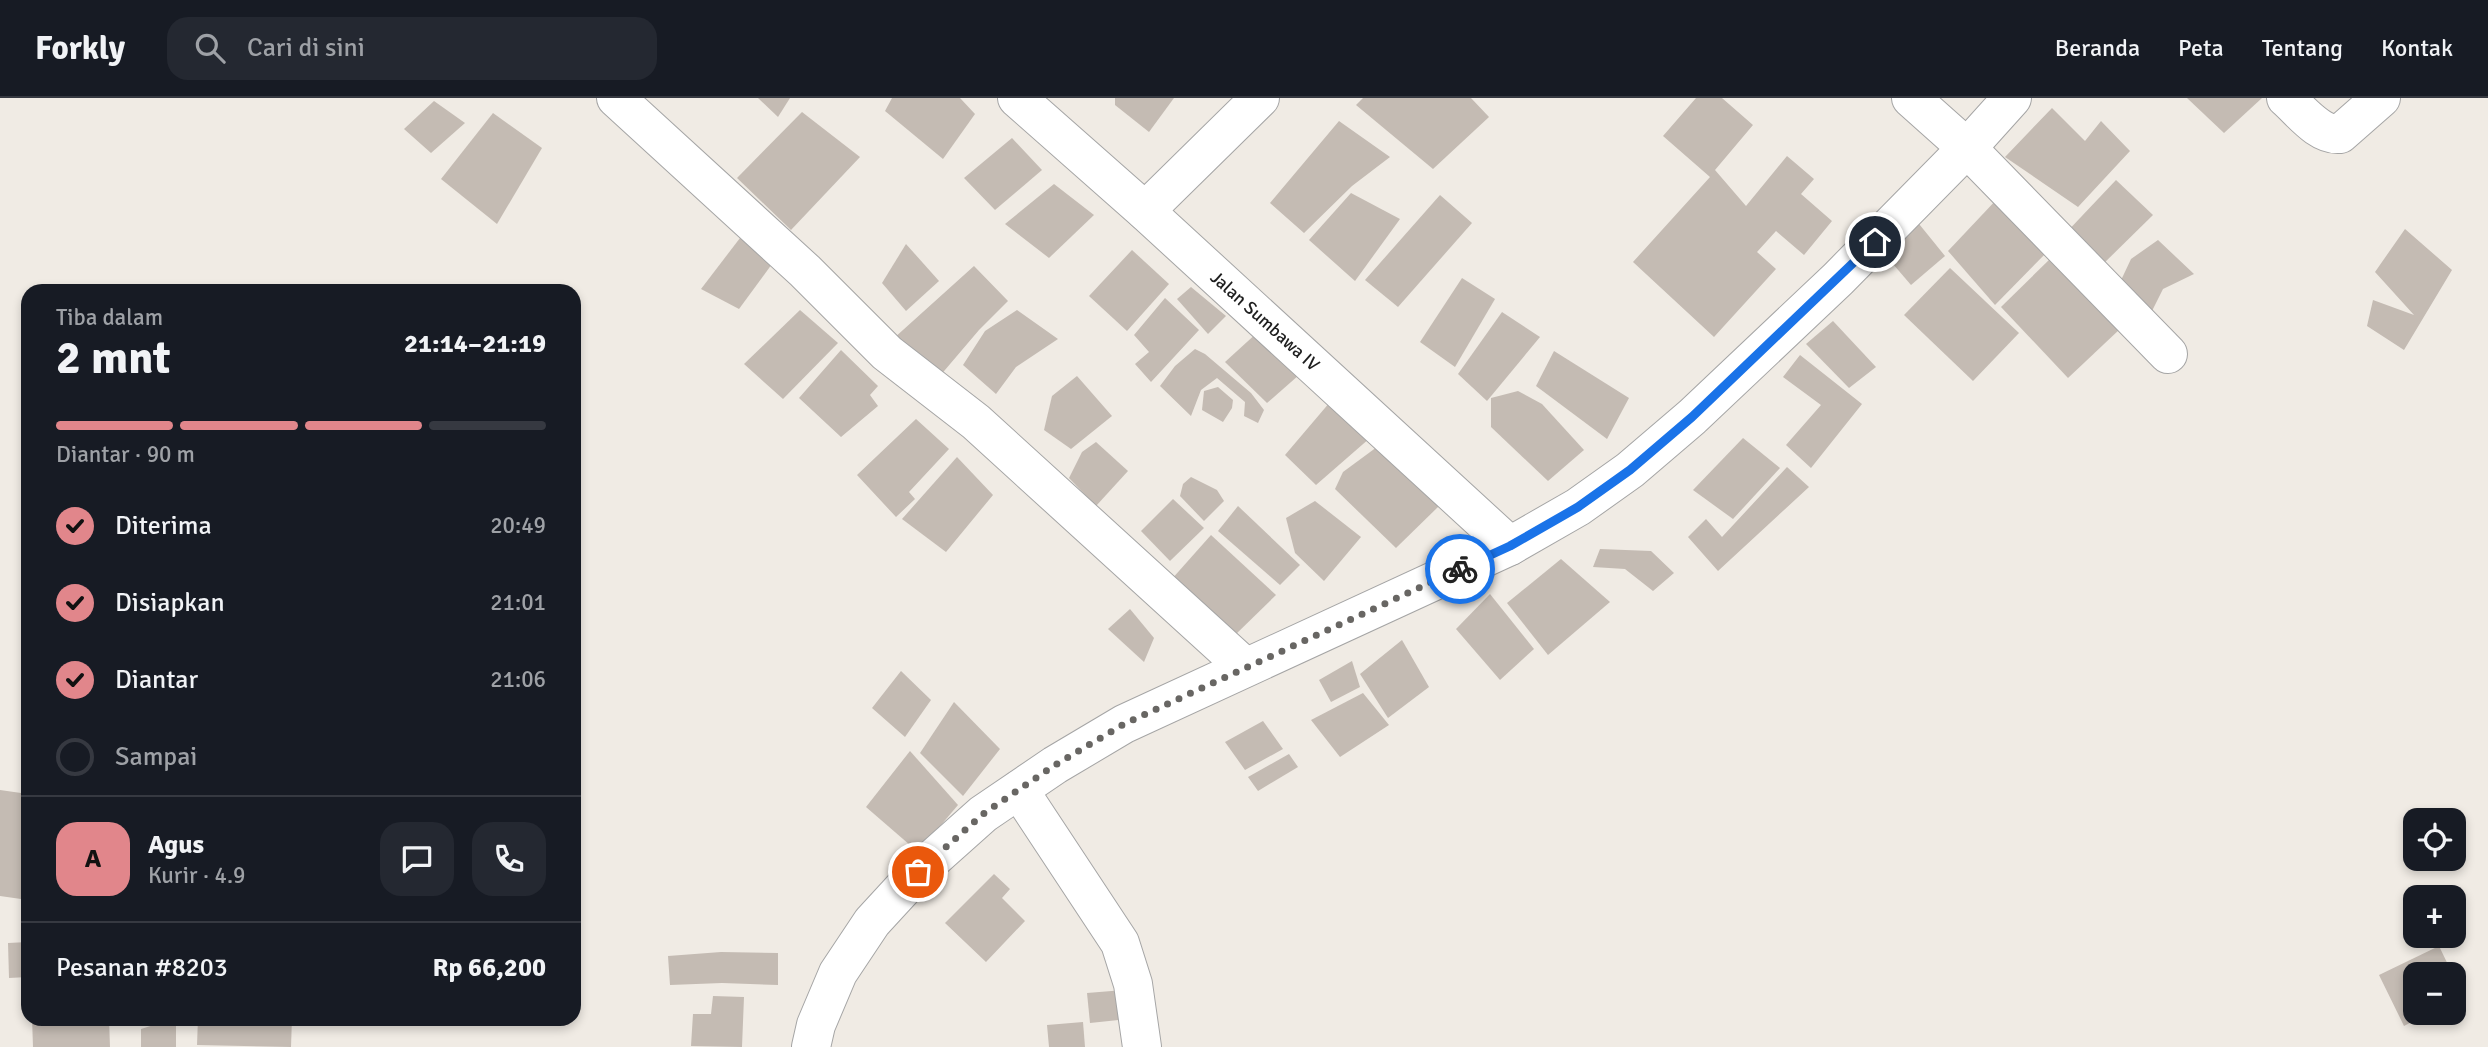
<!DOCTYPE html>
<html lang="id">
<meta charset="utf-8">
<style>
:root{--surface:#171b24;--page:#242831;--text:#f1f3f6;--muted:#9ea1a6;--line:#363941;--accent:#e1868b}
body{margin:0;font-family:Signika,sans-serif;background:var(--page);color:var(--text);height:100vh;display:flex;flex-direction:column;font-size:26px;white-space:nowrap}
*{box-sizing:border-box;margin:0}
p{font-size:23px;color:var(--muted)}
.icon{flex:none;width:38px;height:38px;fill:none;stroke:currentColor;stroke-width:2;stroke-linecap:round;stroke-linejoin:round}
.map{position:relative;flex:1;overflow:hidden}
.panel{position:absolute;left:21px;top:186px;width:560px;height:742px;display:flex;flex-direction:column;background:var(--surface);border-radius:21px;box-shadow:0 4px 10px #0003}
.panel>*{flex:none}
.tools{position:absolute;left:2403px;top:710px;display:grid;gap:14px}
.tools a{display:grid;place-items:center;width:63px;height:63px;border-radius:14px;background:var(--surface);box-shadow:0 4px 10px #0003;font-size:35px}
.pin{position:absolute;display:grid;place-items:center;width:60px;height:60px;color:#fff;margin:-30px;border:4px solid #fff;border-radius:50%;box-shadow:0 2px 7px #0007}
.courier{position:absolute;display:grid;place-items:center;width:70px;height:70px;margin:-35px;border:5px solid #1a73e8;border-radius:50%;background:#fff;color:#222;box-shadow:0 2px 9px #0007}
.summary em{font-style:normal;font-weight:700}
.summary div{display:flex;flex-direction:column-reverse}
.summary{display:flex;align-items:center;justify-content:space-between;height:119px;padding:0 35px}
h1{font-size:46px;font-weight:700;line-height:52px}
.bar{display:grid;grid-template-columns:repeat(4,1fr);gap:10px 7px;align-content:center;height:84px;padding:0 35px}
.bar i{height:9px;border-radius:5px;background:var(--line)}
.bar .current{background:var(--accent)}
.bar p{grid-column:span 4}
.line{display:flex;align-items:center;gap:18px;padding:0 35px;border-top:2px solid var(--line)}
.line div{flex:1}
.round{display:grid;place-items:center;flex:none;width:74px;height:74px;border-radius:21px;background:var(--page)}
ol{padding:0 35px;list-style:none}
li{display:flex;align-items:center;gap:21px;height:77px}
li p{margin-inline-start:auto}
li .icon{padding:7px;border-radius:50%;background:var(--accent);color:#111;stroke-width:4}
li:last-child{color:var(--muted)}
li i{width:38px;height:38px;border:4px solid var(--line);border-radius:50%}
header{display:flex;align-items:center;gap:42px;box-sizing:border-box;height:98px;padding:0 35px;background:var(--surface);border-bottom:2px solid var(--line)}
header strong{font-size:33px}
nav{display:flex;gap:38px;margin-inline-start:auto;font-size:24px}
.search{width:490px;height:63px;background:var(--page);display:flex;align-items:center;gap:18px;box-sizing:border-box;padding:0 24px;border-radius:21px;color:var(--muted);font-size:26px}
.map>svg:first-child{display:block}
.building{fill:#c4bbb3}
.lines{fill:none;stroke-linecap:round;stroke-linejoin:round}
.minor-casing{stroke:#a5a5a5;stroke-width:40}
.minor{stroke:#fff;stroke-width:38}
.done{stroke:#686663;stroke-width:7;stroke-dasharray:0 12.6}
.route{stroke:#1a73e8;stroke-width:9}
.labels{text-anchor:middle;stroke-width:5;stroke-linejoin:round;paint-order:stroke}
.street-label{font-size:18px;fill:#1e1e1e;stroke:#fff}
</style>
<header>
<strong>Forkly</strong>
<div class="search"><svg class="icon" aria-label="search" viewBox="0 0 24 24"><circle cx="10" cy="10" r="6"/><path d="M15 15l6 6"/></svg>Cari di sini</div>
<nav><a>Beranda</a><a>Peta</a><a>Tentang</a><a>Kontak</a></nav>
</header>
<div class="map">
<svg width="2488" height="949" viewBox="0 0 2488 949">
<rect width="100%" height="100%" fill="#f0ebe4"/>
<g class="building">
<polygon points="758,0 790,0 778,19"/>
<polygon points="892,0 960,0 975,16 943,61 885,13"/>
<polygon points="1115,0 1174,0 1149,34 1115,7"/>
<polygon points="1363,0 1471,0 1489,19 1433,71 1356,7"/>
<polygon points="1696,0 1722,0 1753,27 1715,72 1746,108 1787,58 1814,81 1801,96 1832,123 1804,157 1776,133 1757,154 1776,171 1714,239 1633,164 1710,79 1663,38"/>
<polygon points="2187,0 2262,0 2224,35"/>
<polygon points="434,3 465,25 431,55 404,31"/>
<polygon points="2052,10 2085,43 2101,23 2130,53 2078,109 2005,59"/>
<polygon points="802,14 860,59 791,132 737,80"/>
<polygon points="493,15 542,50 497,126 441,81"/>
<polygon points="1339,23 1390,59 1352,88 1304,135 1270,105"/>
<polygon points="1012,40 1042,72 995,112 964,80"/>
<polygon points="2116,82 2153,117 2097,172 2063,138"/>
<polygon points="1054,86 1094,117 1049,160 1005,126"/>
<polygon points="1351,95 1400,121 1355,183 1309,142"/>
<polygon points="1440,97 1472,125 1398,209 1365,182"/>
<polygon points="1998,100 2048,153 1995,207 1948,153"/>
<polygon points="1911,116 1945,158 1911,187 1881,152"/>
<polygon points="2405,131 2452,172 2404,252 2367,228 2373,202 2414,217 2375,174"/>
<polygon points="740,140 772,166 739,211 701,191"/>
<polygon points="2158,142 2194,176 2163,191 2149,219 2115,195 2131,161"/>
<polygon points="906,146 939,183 906,213 882,185"/>
<polygon points="1132,152 1169,186 1127,233 1089,198"/>
<polygon points="2052,159 2120,231 2068,280 2001,209"/>
<polygon points="974,168 1008,203 979,232 939,279 893,241"/>
<polygon points="1950,170 2019,235 1973,283 1904,217"/>
<polygon points="1462,180 1495,201 1455,269 1420,244"/>
<polygon points="1191,189 1226,218 1208,236 1177,201"/>
<polygon points="1165,200 1199,232 1151,284 1135,266 1149,254 1134,237"/>
<polygon points="800,212 838,245 783,301 744,266"/>
<polygon points="1017,212 1058,241 1016,269 996,296 963,267 985,233"/>
<polygon points="1502,214 1540,239 1487,303 1458,276"/>
<polygon points="1833,223 1876,269 1849,290 1806,246"/>
<polygon points="1259,233 1299,277 1267,305 1225,264"/>
<polygon points="1195,251 1205,256 1251,295 1264,312 1258,325 1244,318 1245,304 1217,280 1201,292 1191,318 1160,288 1175,268"/>
<polygon points="841,252 878,288 870,297 878,308 841,339 799,300"/>
<polygon points="1554,253 1629,300 1607,341 1536,288"/>
<polygon points="1800,257 1862,306 1811,370 1786,347 1821,307 1783,279"/>
<polygon points="1077,278 1112,318 1071,351 1044,332 1052,298"/>
<polygon points="1218,289 1233,302 1232,310 1223,324 1202,312 1204,293"/>
<polygon points="1518,293 1542,306 1584,352 1548,383 1491,329 1491,300"/>
<polygon points="1336,297 1378,333 1316,387 1285,357"/>
<polygon points="916,321 949,351 909,394 915,401 896,419 857,377"/>
<polygon points="1743,340 1780,370 1733,421 1693,392"/>
<polygon points="1096,344 1128,373 1096,408 1069,380 1082,354"/>
<polygon points="1381,346 1439,408 1396,450 1335,391 1343,374"/>
<polygon points="957,359 993,397 946,454 902,421"/>
<polygon points="1787,369 1809,389 1718,473 1688,439 1706,421 1722,439"/>
<polygon points="1191,379 1217,392 1224,403 1204,423 1180,398 1183,386"/>
<polygon points="1173,401 1204,430 1170,463 1141,433"/>
<polygon points="1315,403 1361,439 1324,483 1295,455 1286,420"/>
<polygon points="1238,408 1300,467 1280,487 1218,433"/>
<polygon points="1211,437 1276,497 1233,539 1171,482"/>
<polygon points="1600,451 1651,453 1674,475 1653,493 1625,471 1593,469"/>
<polygon points="1561,461 1610,504 1548,557 1507,505"/>
<polygon points="1490,496 1534,551 1500,582 1456,531"/>
<polygon points="1130,511 1154,540 1144,564 1108,531"/>
<polygon points="1402,542 1429,589 1388,620 1360,576"/>
<polygon points="1352,563 1360,589 1331,604 1319,582"/>
<polygon points="901,573 931,602 905,639 872,610"/>
<polygon points="1363,595 1389,627 1340,659 1311,622"/>
<polygon points="954,604 1000,651 963,698 920,655"/>
<polygon points="1263,623 1283,651 1245,672 1225,644"/>
<polygon points="910,653 958,707 918,754 866,709"/>
<polygon points="1289,656 1298,669 1258,693 1248,679"/>
<polygon points="0,692 28,696 28,740 21,801 0,798"/>
<polygon points="994,776 1010,791 1002,800 1025,823 986,864 945,825"/>
<polygon points="28,844 28,879 9,880 8,845"/>
<polygon points="2439,848 2453,877 2415,877 2415,915 2429,915 2404,928 2379,877"/>
<polygon points="721,854 778,855 778,887 722,885 670,887 668,858"/>
<polygon points="2454,877 2464,898 2454,903"/>
<polygon points="1124,892 1128,921 1090,925 1087,895"/>
<polygon points="713,898 744,899 742,949 691,948 693,916 711,916"/>
<polygon points="32,920 109,920 110,949 33,949"/>
<polygon points="176,920 176,949 141,949 141,931"/>
<polygon points="198,920 292,920 291,949 197,947"/>
<polygon points="1083,924 1085,949 1049,949 1047,927"/>
</g>
<g class="lines">
<g class="minor-casing">
<g id="minor">
<polyline points="616,0 805,173 887,255 976,324 1245,569"/>
<polyline points="1017,0 1145,113 1510,448"/>
<polyline points="1911,0 1967,50 2168,256"/>
<path d="M2286,0C2301,13 2319,38 2340,36L2381,0"/>
<polyline points="1145,113 1260,0"/>
<polyline points="1019,692 1120,845 1133,886 1142,949"/>
<polyline points="811,949 816,927 838,875 872,824 918,774 983,716 1055,667 1124,626 1510,448 1578,409 1630,372 1692,319 1838,181 1967,50 2012,0"/>
</g>
</g>
<use href="#minor" class="minor"/>
</g>
<g class="lines">
<polyline class="done" points="918,774 983,716 1055,667 1124,626 1460,471"/>
<polyline class="route" points="1460,471 1510,448 1578,409 1630,372 1692,319 1875,144"/>
</g>
<g class="labels">
<g class="street-label">
<text transform="translate(1265 223) rotate(42)" y="6">Jalan Sumbawa IV</text>
</g>
</g>
</svg>
<div class="tools">
<a><svg class="icon" aria-label="locate" viewBox="0 0 24 24"><circle cx="12" cy="12" r="6"/><path d="M12 2v4M12 18v4M2 12h4M18 12h4"/></svg></a>
<a>+</a>
<a>−</a>
</div>
<div class="pin" style="left:918px;top:774px;background:#ea580c"><svg class="icon" aria-label="bag" viewBox="0 0 24 24"><path d="M5 8h14l-1 12H6zM9 8a3 3 0 0 1 6 0"/></svg></div>
<div class="pin" style="left:1875px;top:144px;background:#1f2937"><svg class="icon" aria-label="home" viewBox="0 0 24 24"><path d="M3 11l9-7 9 7M6 9v11h12V9"/></svg></div>
<div class="courier" style="left:1460px;top:471px"><svg class="icon" aria-label="bike" viewBox="0 0 24 24"><circle cx="6" cy="16" r="4"/><circle cx="18" cy="16" r="4"/><path d="M6 16l4-8h5l3 8M10 8l3 8H6M13 5h3"/></svg></div>
<section class="panel">
<div class="summary"><div><h1>2 mnt</h1><p>Tiba dalam</p></div><em>21:14–21:19</em></div>
<div class="bar"><i class="current"></i><i class="current"></i><i class="current"></i><i></i><p>Diantar · 90 m</p></div>
<ol>
<li><svg class="icon" aria-label="check" viewBox="0 0 24 24"><path d="M5 12l5 5 9-10"/></svg>Diterima<p>20:49</p></li>
<li><svg class="icon" aria-label="check" viewBox="0 0 24 24"><path d="M5 12l5 5 9-10"/></svg>Disiapkan<p>21:01</p></li>
<li><svg class="icon" aria-label="check" viewBox="0 0 24 24"><path d="M5 12l5 5 9-10"/></svg>Diantar<p>21:06</p></li>
<li><i></i>Sampai</li>
</ol>
<div class="line" style="height:126px"><b class="round" style="background:var(--accent);color:#111">A</b><div><b>Agus</b><p>Kurir · 4.9</p></div><a class="round"><svg class="icon" aria-label="chat" viewBox="0 0 24 24"><path d="M4 5h16v11H9l-5 4z"/></svg></a><a class="round"><svg class="icon" aria-label="phone" viewBox="0 0 24 24"><path d="M5 4h4l2 5-3 2q2 4 5 5l2-3 5 2v4C11 20 4 13 5 4z"/></svg></a></div>
<div class="line" style="height:91px"><div>Pesanan #8203</div><b>Rp 66,200</b></div>
</section>
</div>
